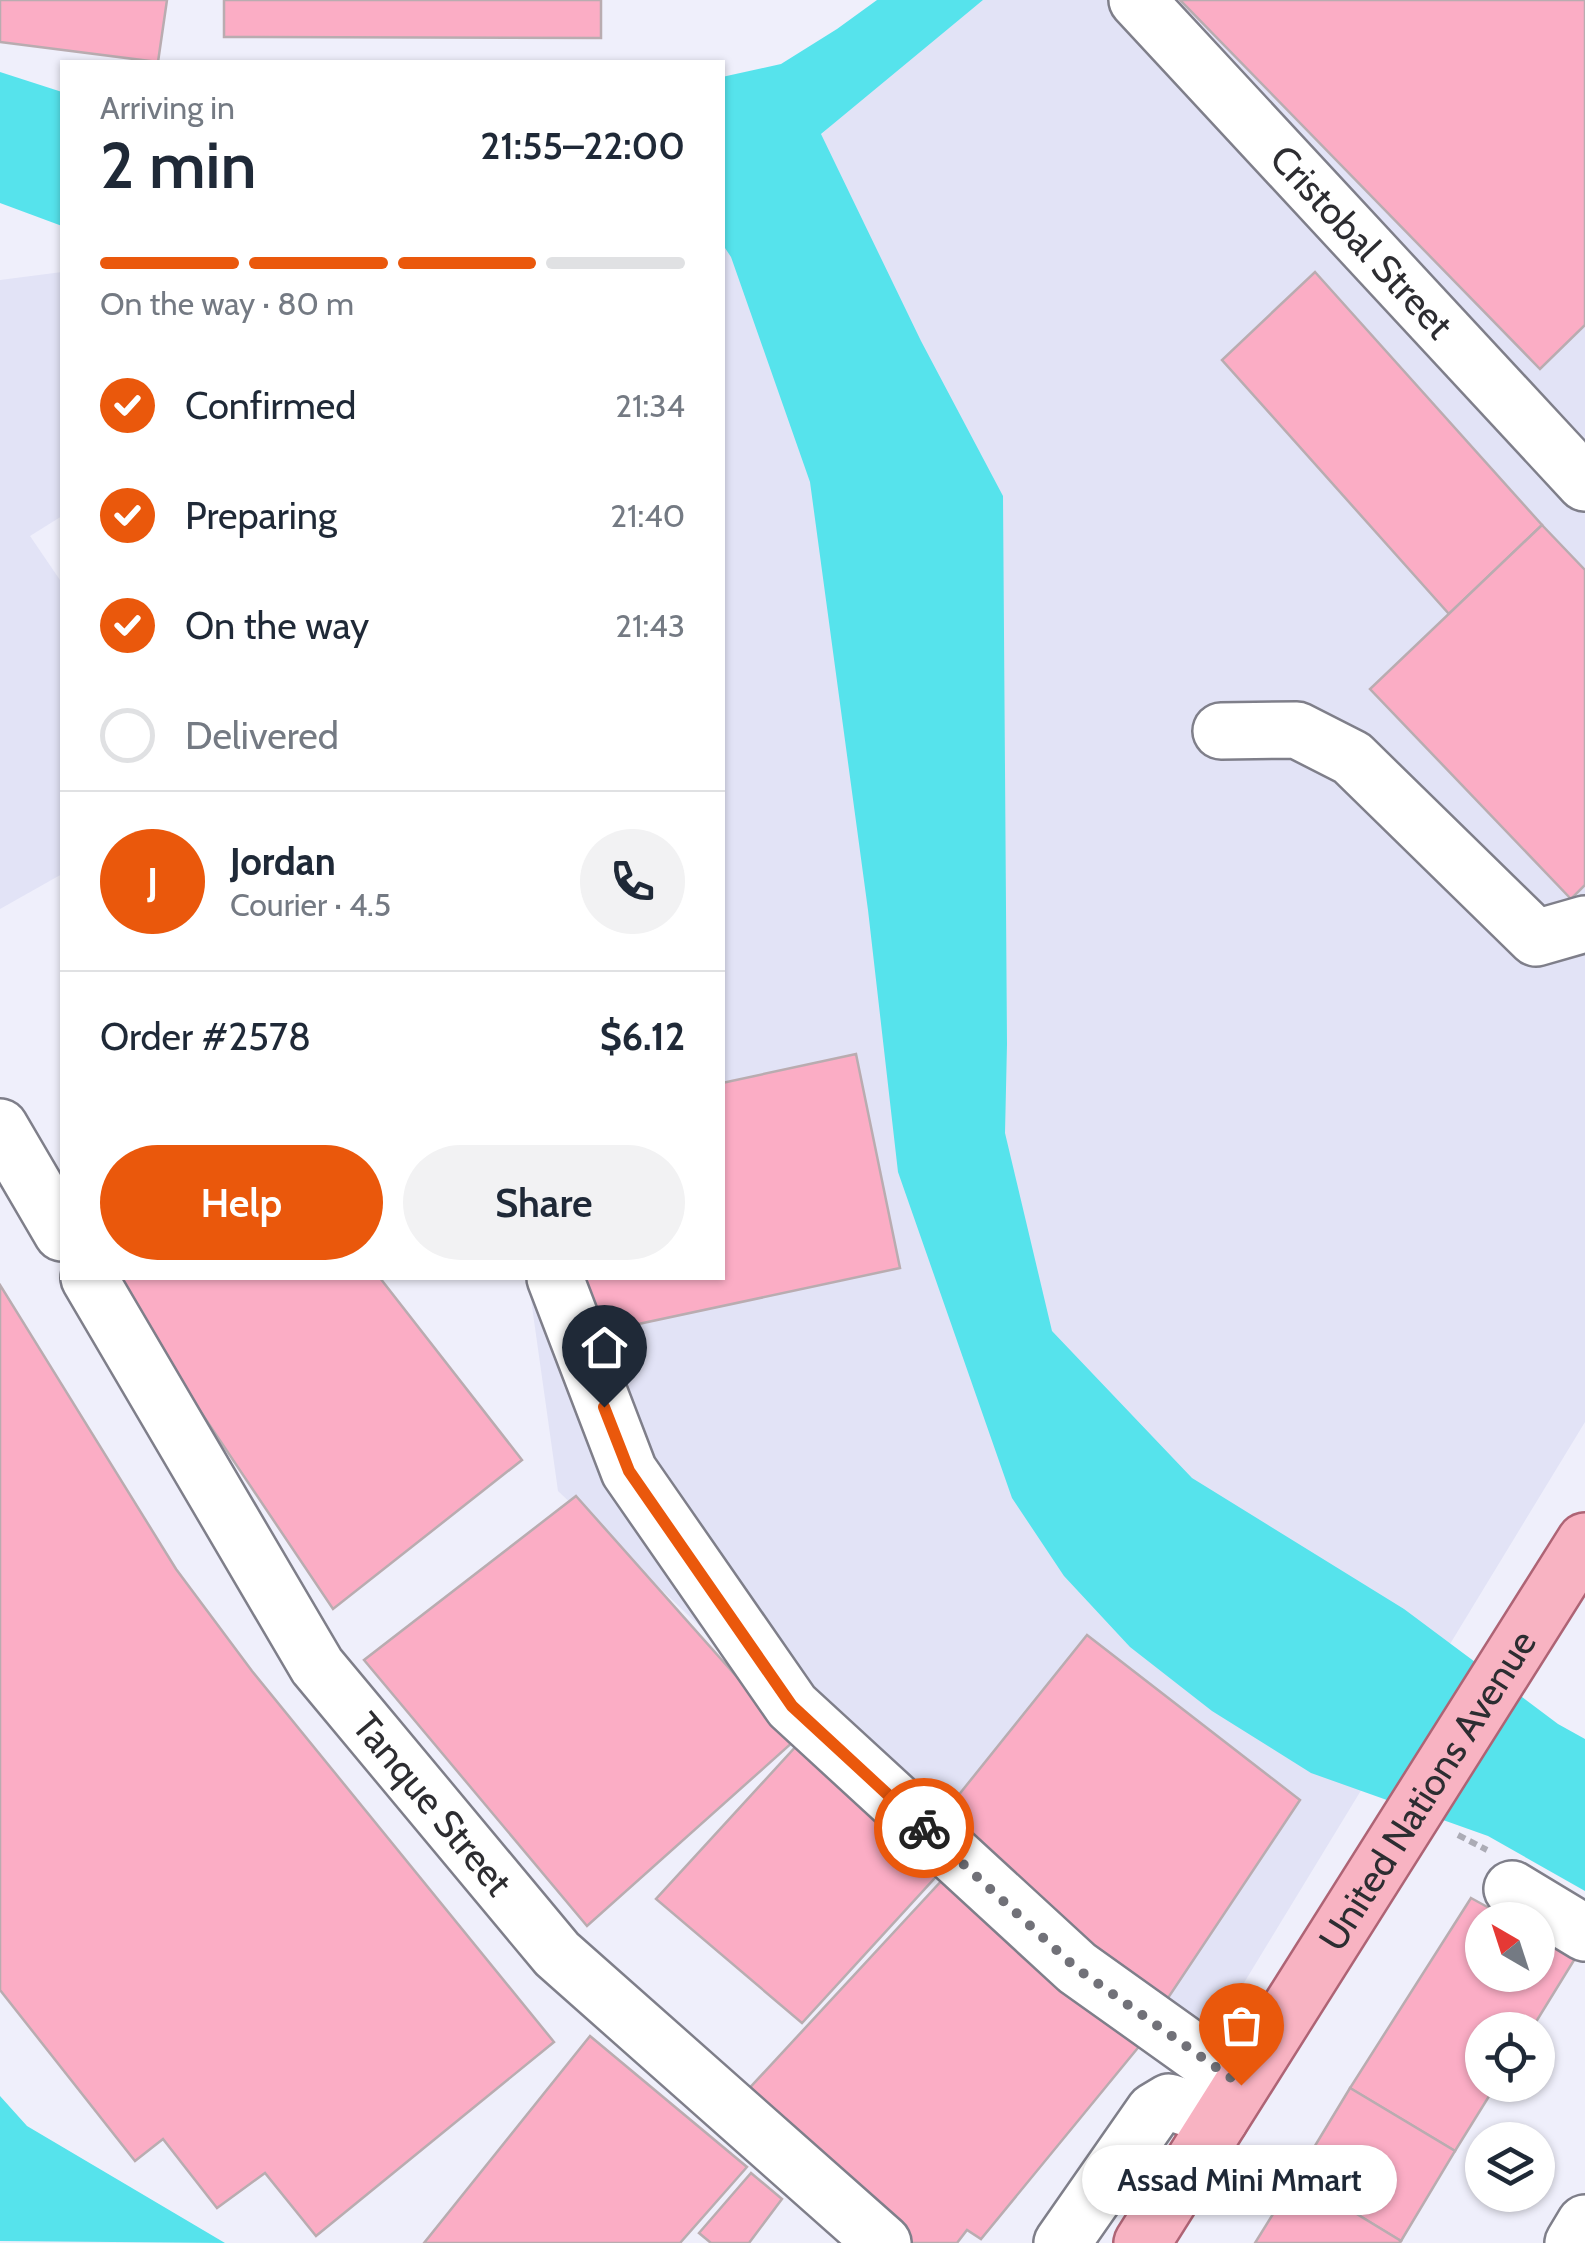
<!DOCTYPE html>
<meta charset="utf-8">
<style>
:root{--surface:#fff;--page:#f2f2f3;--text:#1f2937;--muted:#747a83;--line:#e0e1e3;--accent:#ea580c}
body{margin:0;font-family:Cabin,sans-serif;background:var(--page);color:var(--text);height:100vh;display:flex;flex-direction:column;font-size:38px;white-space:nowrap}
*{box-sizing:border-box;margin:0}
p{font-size:32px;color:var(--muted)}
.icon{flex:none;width:55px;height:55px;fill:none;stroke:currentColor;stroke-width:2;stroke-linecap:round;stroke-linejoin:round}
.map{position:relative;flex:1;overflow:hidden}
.panel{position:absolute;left:60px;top:60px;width:665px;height:1220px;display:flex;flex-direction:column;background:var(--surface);border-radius:0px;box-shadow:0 2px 8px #0004}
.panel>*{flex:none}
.needle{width:65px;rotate:321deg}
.buttons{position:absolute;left:1465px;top:1902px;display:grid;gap:20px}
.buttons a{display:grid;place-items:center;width:90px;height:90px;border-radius:50%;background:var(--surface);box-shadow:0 2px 8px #0004;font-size:50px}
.pin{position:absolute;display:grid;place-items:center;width:85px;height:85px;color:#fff;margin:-102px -42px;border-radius:50% 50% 50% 0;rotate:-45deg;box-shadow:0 0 10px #0007}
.pin .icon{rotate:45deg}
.courier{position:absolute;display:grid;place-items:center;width:100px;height:100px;margin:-50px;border:8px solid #ea580c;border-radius:50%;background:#fff;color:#222;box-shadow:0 2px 12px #0007}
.bubble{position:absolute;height:70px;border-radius:35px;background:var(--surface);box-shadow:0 2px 8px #0004;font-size:32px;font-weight:600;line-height:70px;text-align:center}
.headline em{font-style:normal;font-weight:600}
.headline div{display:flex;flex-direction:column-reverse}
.headline{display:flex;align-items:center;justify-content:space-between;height:170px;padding:0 40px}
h1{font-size:65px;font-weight:600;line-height:75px}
.bar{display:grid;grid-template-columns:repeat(4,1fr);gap:15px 10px;align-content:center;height:120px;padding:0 40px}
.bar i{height:12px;border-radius:8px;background:var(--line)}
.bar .active{background:var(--accent)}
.bar p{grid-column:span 4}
.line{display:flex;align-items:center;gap:25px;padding:0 40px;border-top:2px solid var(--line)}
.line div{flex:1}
.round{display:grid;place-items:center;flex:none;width:105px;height:105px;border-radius:52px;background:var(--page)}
ol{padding:0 40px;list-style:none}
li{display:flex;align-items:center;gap:30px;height:110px}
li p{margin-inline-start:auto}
li .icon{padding:10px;border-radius:50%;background:var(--accent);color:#fff;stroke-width:4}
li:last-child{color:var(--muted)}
li i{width:55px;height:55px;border:5px solid var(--line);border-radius:50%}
.cta{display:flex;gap:20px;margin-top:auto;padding:20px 40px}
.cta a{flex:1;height:115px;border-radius:60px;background:var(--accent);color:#fff;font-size:40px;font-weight:600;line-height:115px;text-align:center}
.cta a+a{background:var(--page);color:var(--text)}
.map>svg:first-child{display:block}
.built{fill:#e2e3f6}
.water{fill:#56e3ec}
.building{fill:#fbadc5;stroke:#b9acb0;stroke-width:2.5}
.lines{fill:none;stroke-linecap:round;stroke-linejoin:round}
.minor-casing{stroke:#7f7f8a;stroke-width:60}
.major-casing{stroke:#ae6475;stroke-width:60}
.path{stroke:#acacb6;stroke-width:6;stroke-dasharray:8 5;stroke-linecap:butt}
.minor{stroke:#fff;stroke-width:55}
.major{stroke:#f8b3c2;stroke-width:55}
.done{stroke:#717178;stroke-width:10;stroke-dasharray:0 18}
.route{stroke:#ea580c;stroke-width:12}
.labels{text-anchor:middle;stroke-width:10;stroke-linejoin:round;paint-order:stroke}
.street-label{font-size:38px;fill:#2d2d31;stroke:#fefefe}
</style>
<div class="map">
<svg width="1585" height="2243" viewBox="0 0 1585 2243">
<rect width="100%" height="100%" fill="#efeffb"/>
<g class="built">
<polygon points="983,0 1585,0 1585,1422 1188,2075 971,1885 558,1491 528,1278 722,1278 723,210 748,207 838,118"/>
<polygon points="62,272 62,516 30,536 62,583 62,874 0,909 0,280"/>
</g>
<g class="water">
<polygon points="877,0 983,0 821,134 921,341 1003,496 1007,1044 1005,1133 1052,1331 1192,1478 1404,1609 1558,1724 1585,1739 1585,1891 1488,1836 1311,1773 1212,1711 1130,1647 1064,1576 1012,1498 898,1172 868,910 810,482 731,257 723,245 722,77 781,64 837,29"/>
<polygon points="0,72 62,92 62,226 0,203"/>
<polygon points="0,2096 27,2126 225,2243 0,2241"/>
</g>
<g class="building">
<polygon points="0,0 167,0 158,62 0,42"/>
<polygon points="224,0 601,0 601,38 224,37"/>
<polygon points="1180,0 1585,0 1585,325 1540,369"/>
<polygon points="1315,272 1542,525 1449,614 1222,360"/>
<polygon points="1542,525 1585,570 1585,885 1571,899 1370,689"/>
<polygon points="856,1054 900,1268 587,1335 575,1278 722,1278 722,1083"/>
<polygon points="111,1278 380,1278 522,1460 333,1609"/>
<polygon points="0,1285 176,1569 252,1671 554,2042 316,2236 265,2173 217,2208 163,2139 135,2161 0,1990"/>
<polygon points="576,1496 794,1741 587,1926 364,1660"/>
<polygon points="1087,1635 1300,1800 1164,2004 941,1817"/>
<polygon points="799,1743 943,1869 802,2023 656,1899"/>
<polygon points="945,1877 1146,2038 981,2239 967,2230 957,2243 910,2243 744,2094"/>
<polygon points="1471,1898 1511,1920 1482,1920 1482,1975 1538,1975 1538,1935 1576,1957 1531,2030 1482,2030 1482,2085 1496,2085 1455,2151 1350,2088"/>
<polygon points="590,2036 747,2167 680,2243 424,2243"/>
<polygon points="1350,2088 1455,2151 1401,2241 1296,2177"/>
<polygon points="751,2173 782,2199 749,2243 711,2243 699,2233"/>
<polygon points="1296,2177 1401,2241 1399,2243 1255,2243"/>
</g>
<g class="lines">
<g class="minor-casing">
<g id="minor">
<path id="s1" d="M1137,0L1585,483"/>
<polyline points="1221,731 1297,730 1352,758 1536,938 1585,924"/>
<polyline points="0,1127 62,1233"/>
<path id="s2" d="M89,1278L317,1666L557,1954L883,2243"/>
<polyline points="555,1278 629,1471 792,1706 1077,1968 1241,2085"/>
<polyline points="1512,1889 1585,1933"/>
<polyline points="1062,2243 1154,2111 1169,2102 1220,2119"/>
<polyline points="1573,2243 1585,2223"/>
</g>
</g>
<g class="major-casing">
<g id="major">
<path id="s3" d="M1142,2243L1585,1541"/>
</g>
</g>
<polyline class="path" points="1458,1835 1487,1850"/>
<use href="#minor" class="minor"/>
<use href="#major" class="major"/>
</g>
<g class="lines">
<polyline class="done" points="924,1828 1076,1968 1241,2085"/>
<polyline class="route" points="604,1407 629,1471 792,1706 924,1828"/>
</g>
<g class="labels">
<g class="street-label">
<text dy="13" stroke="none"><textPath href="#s1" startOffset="330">Cristobal Street</textPath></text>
<text dy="13" stroke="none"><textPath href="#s3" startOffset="535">United Nations Avenue</textPath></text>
<text dy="13" stroke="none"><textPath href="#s2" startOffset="630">Tanque Street</textPath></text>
</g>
</g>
</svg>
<div class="buttons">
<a><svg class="needle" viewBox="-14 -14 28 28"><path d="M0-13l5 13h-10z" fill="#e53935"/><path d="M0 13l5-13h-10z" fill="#747a83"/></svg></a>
<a><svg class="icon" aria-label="locate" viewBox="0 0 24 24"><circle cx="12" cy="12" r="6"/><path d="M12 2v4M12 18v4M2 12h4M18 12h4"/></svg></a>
<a><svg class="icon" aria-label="layers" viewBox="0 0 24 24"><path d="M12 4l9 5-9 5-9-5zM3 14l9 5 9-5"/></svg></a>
</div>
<div class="pin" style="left:1241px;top:2085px;background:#ea580c"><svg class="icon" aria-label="bag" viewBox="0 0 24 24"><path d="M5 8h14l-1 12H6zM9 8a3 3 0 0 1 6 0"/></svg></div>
<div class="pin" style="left:604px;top:1407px;background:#1f2937"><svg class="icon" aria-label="home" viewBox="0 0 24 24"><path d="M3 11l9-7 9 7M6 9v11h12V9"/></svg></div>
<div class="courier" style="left:924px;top:1828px"><svg class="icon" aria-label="bike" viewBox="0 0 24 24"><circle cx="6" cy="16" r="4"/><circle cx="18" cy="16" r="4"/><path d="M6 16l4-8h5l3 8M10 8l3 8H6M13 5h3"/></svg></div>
<div class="bubble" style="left:1082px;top:2145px;width:315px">Assad Mini Mmart</div>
<section class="panel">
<div class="headline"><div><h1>2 min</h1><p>Arriving in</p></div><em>21:55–22:00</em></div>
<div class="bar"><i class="active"></i><i class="active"></i><i class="active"></i><i></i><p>On the way · 80 m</p></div>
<ol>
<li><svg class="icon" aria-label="check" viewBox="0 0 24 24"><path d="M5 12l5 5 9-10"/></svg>Confirmed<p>21:34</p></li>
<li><svg class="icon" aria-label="check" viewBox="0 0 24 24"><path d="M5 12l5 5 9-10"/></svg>Preparing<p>21:40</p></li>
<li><svg class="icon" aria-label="check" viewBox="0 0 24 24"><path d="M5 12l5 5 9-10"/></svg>On the way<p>21:43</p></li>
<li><i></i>Delivered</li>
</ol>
<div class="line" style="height:180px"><b class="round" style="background:var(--accent);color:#fff">J</b><div><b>Jordan</b><p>Courier · 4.5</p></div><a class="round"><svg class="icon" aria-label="phone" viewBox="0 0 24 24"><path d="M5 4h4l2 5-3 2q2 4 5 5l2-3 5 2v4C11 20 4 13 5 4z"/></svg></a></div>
<div class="line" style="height:130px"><div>Order #2578</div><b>$6.12</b></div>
<div class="cta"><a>Help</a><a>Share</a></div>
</section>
</div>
